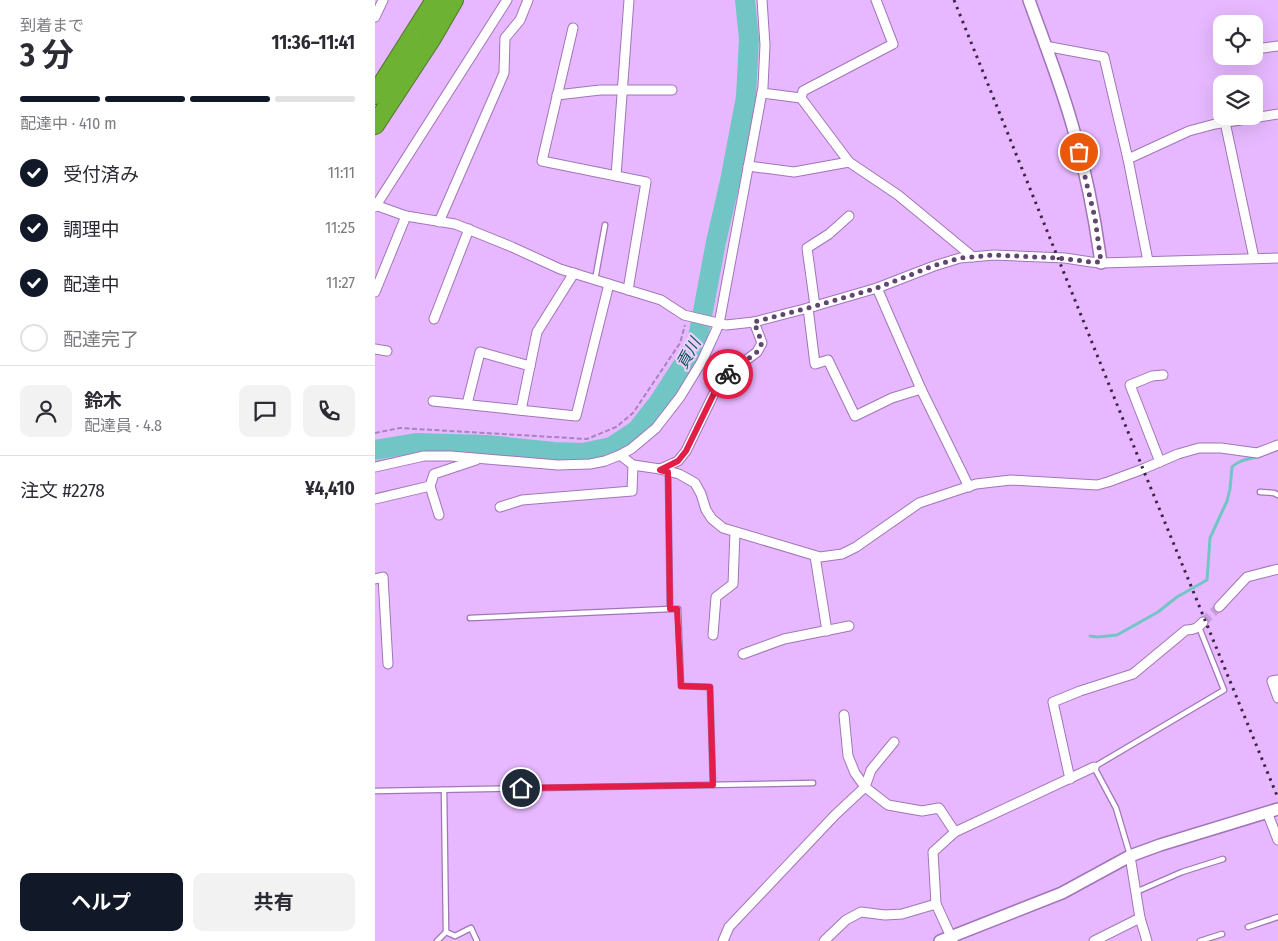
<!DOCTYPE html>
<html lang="ja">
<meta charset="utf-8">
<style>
:root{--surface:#fff;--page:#f2f2f3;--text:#2b2b33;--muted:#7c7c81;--line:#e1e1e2;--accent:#111827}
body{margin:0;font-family:"Fira Sans Condensed","Noto Sans JP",sans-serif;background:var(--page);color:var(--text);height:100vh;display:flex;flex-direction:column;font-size:19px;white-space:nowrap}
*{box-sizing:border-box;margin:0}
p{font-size:16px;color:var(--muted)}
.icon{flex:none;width:28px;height:28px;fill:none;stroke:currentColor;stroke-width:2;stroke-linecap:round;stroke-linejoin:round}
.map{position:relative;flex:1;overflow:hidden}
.sheet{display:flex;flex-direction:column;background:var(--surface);width:375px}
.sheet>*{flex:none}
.fabs{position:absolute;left:838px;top:15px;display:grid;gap:10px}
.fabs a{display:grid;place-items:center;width:50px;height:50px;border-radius:10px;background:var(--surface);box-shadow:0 5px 20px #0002;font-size:25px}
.pin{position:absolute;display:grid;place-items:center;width:42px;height:42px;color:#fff;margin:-21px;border:2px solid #fff;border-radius:50%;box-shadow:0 1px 5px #0007}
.courier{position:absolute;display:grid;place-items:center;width:50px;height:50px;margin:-25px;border:4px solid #e11d48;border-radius:50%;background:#fff;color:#222;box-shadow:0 1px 6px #0007}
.head em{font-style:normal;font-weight:700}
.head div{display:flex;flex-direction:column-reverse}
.head{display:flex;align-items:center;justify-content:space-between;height:85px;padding:0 20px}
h1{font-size:32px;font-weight:700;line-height:38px}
.bar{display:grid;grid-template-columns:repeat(4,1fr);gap:8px 5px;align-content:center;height:60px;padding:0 20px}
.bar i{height:6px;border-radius:4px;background:var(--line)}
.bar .active{background:var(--accent)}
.bar p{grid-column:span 4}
.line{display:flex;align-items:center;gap:12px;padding:0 20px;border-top:1px solid var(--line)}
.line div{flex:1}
.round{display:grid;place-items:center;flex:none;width:52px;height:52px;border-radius:10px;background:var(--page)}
ol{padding:0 20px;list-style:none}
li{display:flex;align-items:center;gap:15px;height:55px}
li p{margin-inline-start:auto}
li .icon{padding:5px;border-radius:50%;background:var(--accent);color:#fff;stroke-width:4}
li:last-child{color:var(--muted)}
li i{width:28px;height:28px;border:2px solid var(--line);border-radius:50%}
.primary-button{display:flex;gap:10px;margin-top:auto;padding:10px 20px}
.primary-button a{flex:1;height:58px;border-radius:10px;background:var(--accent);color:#fff;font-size:20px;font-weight:700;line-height:58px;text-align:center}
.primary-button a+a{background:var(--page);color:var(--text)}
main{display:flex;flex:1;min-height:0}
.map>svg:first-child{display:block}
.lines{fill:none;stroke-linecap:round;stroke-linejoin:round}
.stream{stroke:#71c6c5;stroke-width:3}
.river{stroke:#71c6c5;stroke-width:20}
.minor-tunnel{stroke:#c89ede;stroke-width:9;stroke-dasharray:9 4.5;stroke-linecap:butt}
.service-casing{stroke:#a175b8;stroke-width:7}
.minor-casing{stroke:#a175b8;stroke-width:11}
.tertiary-casing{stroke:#a175b8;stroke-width:14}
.motorway-casing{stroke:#50762c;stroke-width:20}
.path{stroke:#a983bc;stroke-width:2;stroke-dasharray:5 2.5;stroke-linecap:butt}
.service{stroke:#fff;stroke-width:4.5}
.minor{stroke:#fff;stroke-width:9}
.tertiary{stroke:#fff;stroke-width:11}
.motorway{stroke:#6db232;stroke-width:18}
.rail{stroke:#3c2647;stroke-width:3;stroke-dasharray:2.5 5;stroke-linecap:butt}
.done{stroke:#61466f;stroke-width:5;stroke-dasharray:0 9}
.route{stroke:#e11d48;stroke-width:6}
.labels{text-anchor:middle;stroke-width:4.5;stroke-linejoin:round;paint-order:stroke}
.water-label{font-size:16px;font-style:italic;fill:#045453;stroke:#eacef9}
</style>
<main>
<section class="sheet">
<div class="head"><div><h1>3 分</h1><p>到着まで</p></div><em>11:36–11:41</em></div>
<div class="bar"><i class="active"></i><i class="active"></i><i class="active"></i><i></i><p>配達中 · 410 m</p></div>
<ol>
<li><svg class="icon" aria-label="check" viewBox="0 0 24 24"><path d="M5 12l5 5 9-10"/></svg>受付済み<p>11:11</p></li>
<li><svg class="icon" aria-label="check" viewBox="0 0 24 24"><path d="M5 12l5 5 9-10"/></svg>調理中<p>11:25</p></li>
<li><svg class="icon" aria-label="check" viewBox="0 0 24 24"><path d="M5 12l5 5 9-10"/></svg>配達中<p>11:27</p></li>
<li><i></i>配達完了</li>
</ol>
<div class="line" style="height:90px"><a class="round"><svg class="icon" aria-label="person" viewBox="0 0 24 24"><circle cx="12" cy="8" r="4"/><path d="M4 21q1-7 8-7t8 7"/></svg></a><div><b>鈴木</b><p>配達員 · 4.8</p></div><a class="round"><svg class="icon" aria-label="chat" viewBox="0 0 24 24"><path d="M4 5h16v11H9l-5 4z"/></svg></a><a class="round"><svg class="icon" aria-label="phone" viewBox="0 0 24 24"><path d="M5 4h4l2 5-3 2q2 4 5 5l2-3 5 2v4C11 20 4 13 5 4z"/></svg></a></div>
<div class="line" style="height:65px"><div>注文 #2278</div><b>¥4,410</b></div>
<div class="primary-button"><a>ヘルプ</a><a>共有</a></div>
</section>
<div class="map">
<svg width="903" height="941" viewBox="0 0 903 941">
<rect width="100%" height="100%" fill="#e7b8ff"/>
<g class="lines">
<path class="stream" d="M715,636L723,637L742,635L783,612L802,597L832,580L835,538L852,501L855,489L857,467C865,459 876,459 886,456"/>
<polyline class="river" points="0,450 41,443 112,445 179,452 208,453 236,447 262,430 284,402 322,343 341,242 355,181 371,97 374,39 370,0"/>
<polyline class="minor-tunnel" points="828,622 844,607"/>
<g class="service-casing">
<g id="service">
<polyline points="220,280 230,225"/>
<polyline points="293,472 295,609 303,609 306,686 335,687 338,785"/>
<polyline points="885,492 899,493 903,495"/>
<polyline points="95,618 295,609"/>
<polyline points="0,791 438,783"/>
<polyline points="755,855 741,808 719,767 849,690 824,627"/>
<polyline points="761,892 807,872 848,859"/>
<polyline points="873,927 903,917"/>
<polyline points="71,932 80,936 96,928 102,941"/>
<polyline points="62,941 71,932 69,790"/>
<polyline points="825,941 847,934"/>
</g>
</g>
<g class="minor-casing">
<g id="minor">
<polyline points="0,17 8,0"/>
<polyline points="198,28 167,161 271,182 253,290"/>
<polyline points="670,46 729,57 753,159 773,261"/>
<polyline points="888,48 903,46"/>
<polyline points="387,93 426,98"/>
<polyline points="182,95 225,90 297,90"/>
<polyline points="850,122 879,258"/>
<polyline points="753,159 814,131 840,124 903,114"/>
<polyline points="474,162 426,98 428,91 518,44 501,0"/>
<polyline points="373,166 419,172 474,162 523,195 598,257"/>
<polyline points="241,176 254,0"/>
<polyline points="0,205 31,216 80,224 137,247 185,269 286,300 309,315 351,325 379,322 433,308 502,288 559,266 585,258 619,255 690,258 716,262 726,263 903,258"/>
<polyline points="0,207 132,0"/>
<polyline points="64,222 129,73 130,38 145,20 153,0"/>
<polyline points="502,288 546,389 594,487"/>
<polyline points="0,292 31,216"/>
<polyline points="440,306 432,248 454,234 474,216"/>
<polyline points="433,308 440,364 453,360 480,416 517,398 546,389"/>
<polyline points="59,319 94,229"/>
<polyline points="0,349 12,351"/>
<polyline points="58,401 201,416 234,284"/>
<polyline points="92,404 105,352 155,366"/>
<polyline points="146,410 162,332 199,273"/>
<polyline points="245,455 258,465 285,469 304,474 320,483 326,494 331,510 337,519 348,528 445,557 467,554 481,547 544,503 601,484 636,480 722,485 733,482 768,469 803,454 824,448 846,448 882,453 903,445"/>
<polyline points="785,462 755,385 777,376 788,375"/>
<polyline points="0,467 49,456 76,456 183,465 215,464 230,461 245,455 256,449 281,428 305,397 327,361 344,324 388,87 390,45 387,0"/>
<polyline points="285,469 303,461 311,451 346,379 382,352 387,343 379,322"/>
<polyline points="0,499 55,486"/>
<polyline points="125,507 147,500 257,491 258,465"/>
<polyline points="64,515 55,486 59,474 101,460"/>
<polyline points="440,556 452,631"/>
<polyline points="0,579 8,577 13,664"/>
<polyline points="844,607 872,577 903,569"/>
<polyline points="338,635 341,597 358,584 360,532"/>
<polyline points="368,654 409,639 474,626"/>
<polyline points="903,680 897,681 903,698"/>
<polyline points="469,715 473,756 480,773 490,787 513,805 547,811 564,808 580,832"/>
<path d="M695,779L678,702L705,691L758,674L811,630C819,630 823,628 828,622"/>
<polyline points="892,812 903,840"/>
<polyline points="755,856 765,918 772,941"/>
<polyline points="348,941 354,927 460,815 490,787 496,770 519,742"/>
<polyline points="449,941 471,920 486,912 510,915 527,914 561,904"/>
<polyline points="578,941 561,904 558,852 580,832 719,767"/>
<polyline points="719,941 765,918"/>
</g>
</g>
<g class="tertiary-casing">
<g id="tertiary">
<path d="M654,0C670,45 688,89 700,135C712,177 720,219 726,263"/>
<polyline points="565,941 687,893 755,856 785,845 903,809"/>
</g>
</g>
<g class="motorway-casing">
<g id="motorway">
<polyline points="0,95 60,0"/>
<polyline points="0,125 57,38 79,0"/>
</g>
</g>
<polyline class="path" points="0,433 25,428 212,439 241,427 258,413 305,343 310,325"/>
<use href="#service" class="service"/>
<use href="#minor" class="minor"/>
<use href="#tertiary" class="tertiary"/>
<use href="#motorway" class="motorway"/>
<polyline class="rail" points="579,0 768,469 903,798"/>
</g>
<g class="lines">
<polyline class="done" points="353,374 382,352 387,343 379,322 433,308 502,288 558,266 585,258 619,255 683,258 716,262 726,262 720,218 704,152"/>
<polyline class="route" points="146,788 338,785 335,687 306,686 302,609 295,609 293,472 285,470 303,461 311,451 346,379 353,374"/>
</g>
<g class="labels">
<g class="water-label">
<text transform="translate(313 353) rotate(-61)" y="6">貢川</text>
</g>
</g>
</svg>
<div class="fabs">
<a><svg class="icon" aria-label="locate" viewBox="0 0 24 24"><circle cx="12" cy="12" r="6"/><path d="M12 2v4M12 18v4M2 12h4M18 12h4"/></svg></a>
<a><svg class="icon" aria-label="layers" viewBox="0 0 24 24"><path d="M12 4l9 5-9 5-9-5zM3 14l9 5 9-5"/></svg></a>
</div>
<div class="pin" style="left:704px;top:152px;background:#ea580c"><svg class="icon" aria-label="bag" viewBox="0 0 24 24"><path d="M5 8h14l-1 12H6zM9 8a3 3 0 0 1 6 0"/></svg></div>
<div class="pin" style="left:146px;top:788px;background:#1f2937"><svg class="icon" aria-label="home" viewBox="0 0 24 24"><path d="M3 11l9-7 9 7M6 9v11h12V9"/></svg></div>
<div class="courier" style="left:353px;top:374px"><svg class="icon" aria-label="bike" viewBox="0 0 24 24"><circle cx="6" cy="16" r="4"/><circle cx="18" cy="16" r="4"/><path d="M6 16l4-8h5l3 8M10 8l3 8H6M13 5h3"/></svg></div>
</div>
</main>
